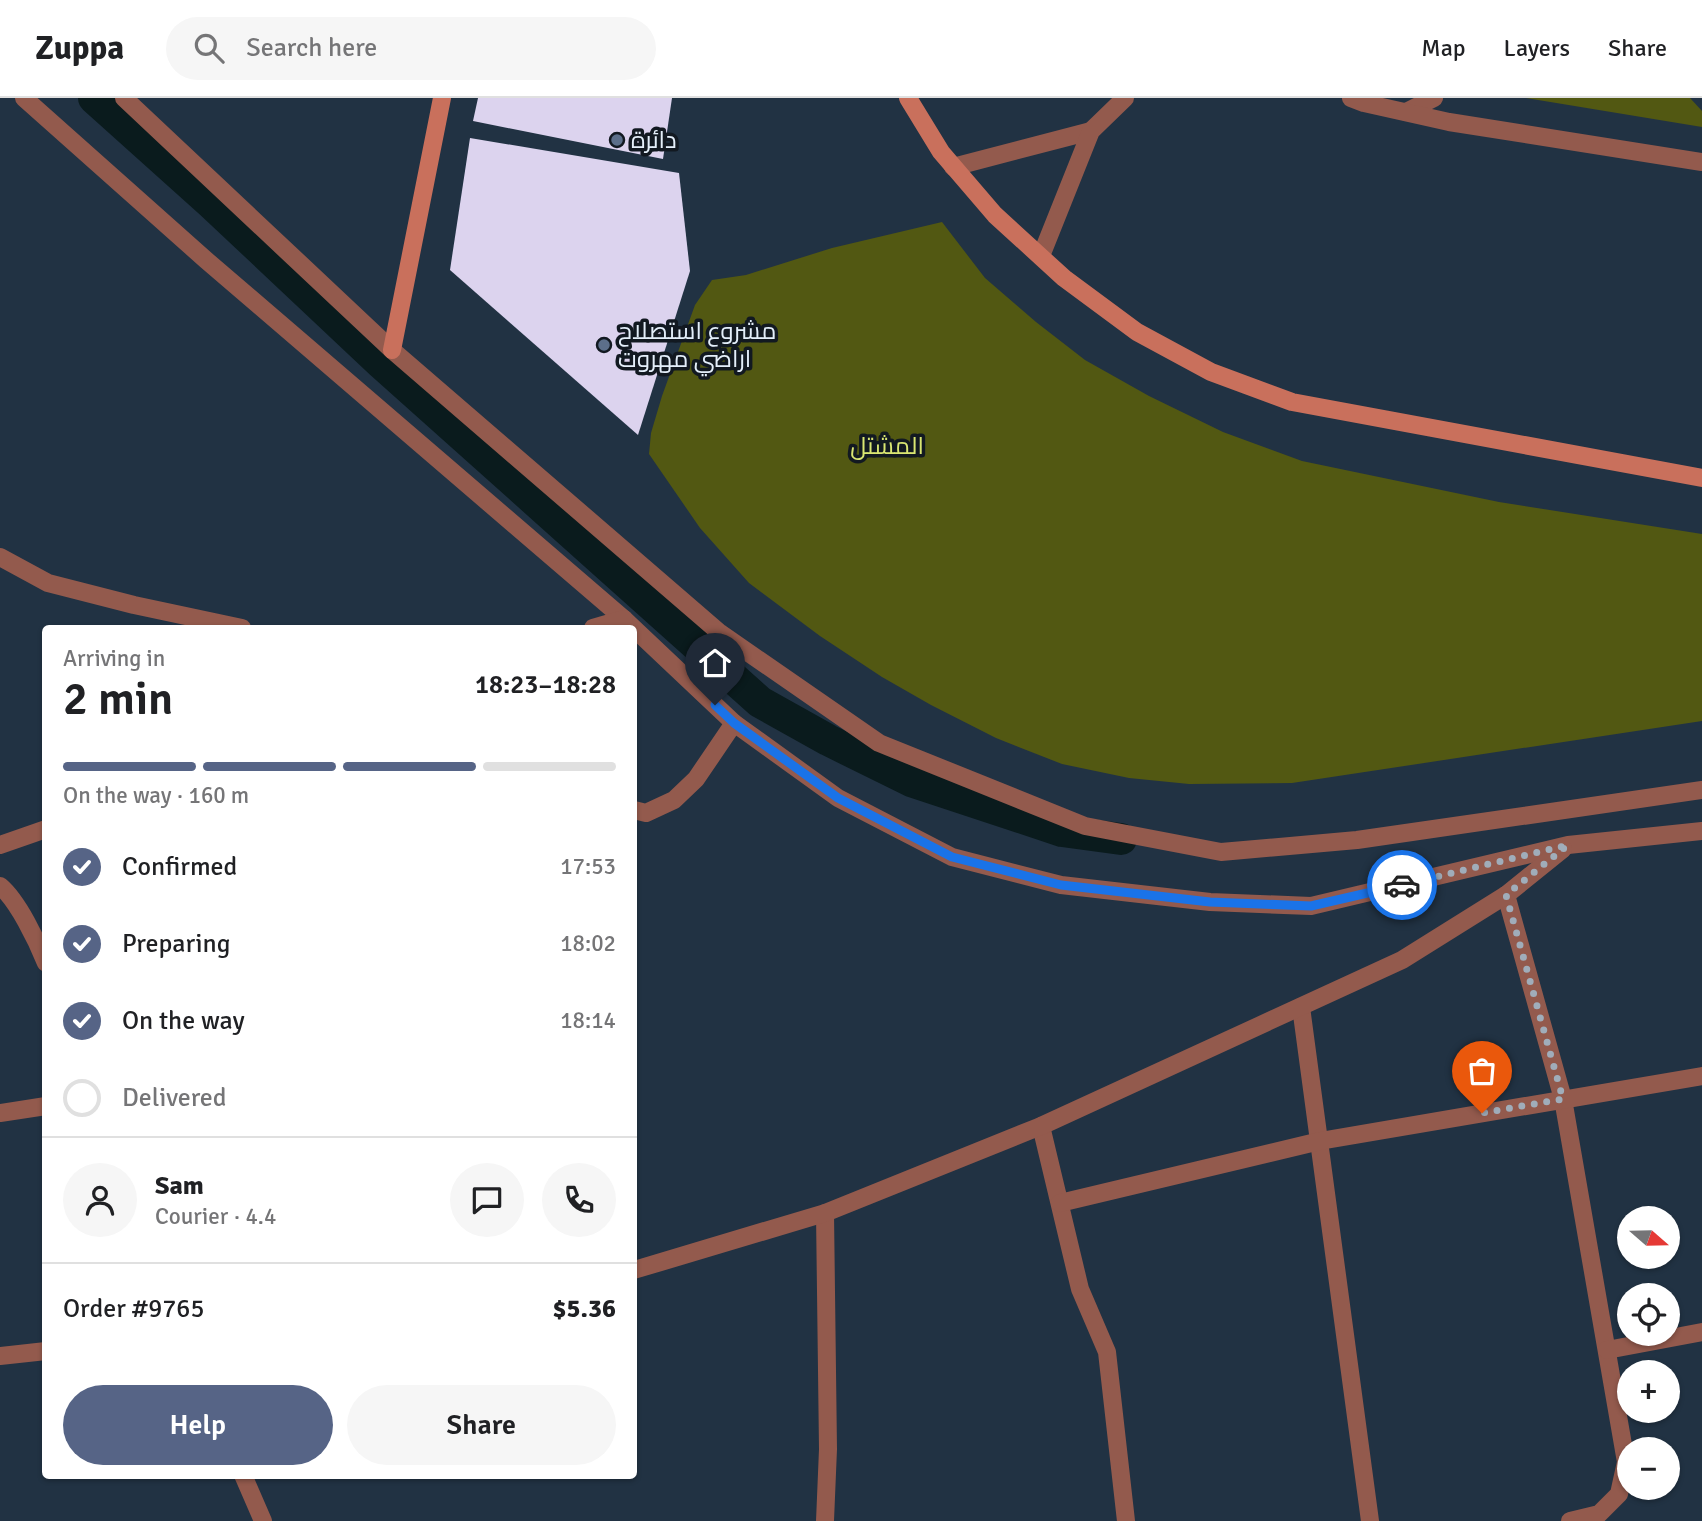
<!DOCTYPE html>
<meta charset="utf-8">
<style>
:root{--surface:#fff;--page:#f6f6f6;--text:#202124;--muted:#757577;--line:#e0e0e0;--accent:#566486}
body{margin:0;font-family:Signika,Cairo,sans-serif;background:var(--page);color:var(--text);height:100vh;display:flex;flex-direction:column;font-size:26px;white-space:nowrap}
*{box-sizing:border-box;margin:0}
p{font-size:23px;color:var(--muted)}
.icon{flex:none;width:38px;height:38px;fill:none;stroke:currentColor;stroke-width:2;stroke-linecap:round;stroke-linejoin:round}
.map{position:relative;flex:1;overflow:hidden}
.sheet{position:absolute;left:42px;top:527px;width:595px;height:854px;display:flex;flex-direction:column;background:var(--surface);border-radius:7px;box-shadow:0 2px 5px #0004}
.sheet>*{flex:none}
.needle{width:46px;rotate:110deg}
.buttons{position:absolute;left:1617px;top:1108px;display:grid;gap:14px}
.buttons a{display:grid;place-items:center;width:63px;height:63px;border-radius:50%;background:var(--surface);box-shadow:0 2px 5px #0004;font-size:35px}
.pin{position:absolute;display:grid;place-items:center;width:60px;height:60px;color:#fff;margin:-72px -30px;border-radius:50% 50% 50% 0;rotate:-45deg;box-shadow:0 0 7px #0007}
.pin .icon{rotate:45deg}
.courier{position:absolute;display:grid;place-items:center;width:70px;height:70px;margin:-35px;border:5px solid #1a73e8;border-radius:50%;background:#fff;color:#222;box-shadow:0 2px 9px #0007}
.head em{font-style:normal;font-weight:600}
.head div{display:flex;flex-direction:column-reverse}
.head{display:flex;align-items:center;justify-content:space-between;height:119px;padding:0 21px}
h1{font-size:46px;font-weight:600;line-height:52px}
.bar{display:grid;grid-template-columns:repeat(4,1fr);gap:10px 7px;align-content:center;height:84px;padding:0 21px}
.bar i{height:9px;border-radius:5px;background:var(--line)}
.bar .selected{background:var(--accent)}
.bar p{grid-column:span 4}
.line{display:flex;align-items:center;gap:18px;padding:0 21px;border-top:2px solid var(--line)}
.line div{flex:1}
.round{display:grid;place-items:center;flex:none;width:74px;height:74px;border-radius:37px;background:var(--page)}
ol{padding:0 21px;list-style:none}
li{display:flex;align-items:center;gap:21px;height:77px}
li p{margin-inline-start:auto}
li .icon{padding:7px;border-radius:50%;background:var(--accent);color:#fff;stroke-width:4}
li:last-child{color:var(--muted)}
li i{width:38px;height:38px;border:4px solid var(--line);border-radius:50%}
.primary-button{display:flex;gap:14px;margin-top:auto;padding:14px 21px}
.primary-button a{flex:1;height:80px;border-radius:42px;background:var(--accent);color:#fff;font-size:28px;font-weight:600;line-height:80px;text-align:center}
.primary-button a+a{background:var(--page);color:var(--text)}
header{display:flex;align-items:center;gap:42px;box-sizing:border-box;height:98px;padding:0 35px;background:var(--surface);border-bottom:2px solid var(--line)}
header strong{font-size:33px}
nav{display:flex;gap:38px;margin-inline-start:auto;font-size:24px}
.search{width:490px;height:63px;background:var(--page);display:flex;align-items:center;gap:18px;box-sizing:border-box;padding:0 24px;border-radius:38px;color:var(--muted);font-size:26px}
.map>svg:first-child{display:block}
.green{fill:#525812}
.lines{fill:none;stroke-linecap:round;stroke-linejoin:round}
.canal{stroke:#0a1b1d;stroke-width:32}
.building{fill:#dcd3ee}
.lane{stroke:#935a4d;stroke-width:18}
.street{stroke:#935a4d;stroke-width:18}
.secondary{stroke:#c9705c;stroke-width:18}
.done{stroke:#a0adba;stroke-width:7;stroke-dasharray:0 12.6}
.route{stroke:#1a73e8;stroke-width:9}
.service-dot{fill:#5c6f8a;stroke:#121921;stroke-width:2.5}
.labels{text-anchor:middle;stroke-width:7;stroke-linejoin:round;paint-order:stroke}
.poi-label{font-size:24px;fill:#e4effa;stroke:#121921;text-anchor:start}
.park-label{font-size:24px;fill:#dae772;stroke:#121921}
</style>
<header>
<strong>Zuppa</strong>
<div class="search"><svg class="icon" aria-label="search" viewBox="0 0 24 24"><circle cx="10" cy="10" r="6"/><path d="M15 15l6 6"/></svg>Search here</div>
<nav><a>Map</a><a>Layers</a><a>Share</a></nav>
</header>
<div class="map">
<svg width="1702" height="1423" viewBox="0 0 1702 1423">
<rect width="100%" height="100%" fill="#213243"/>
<g class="green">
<polygon points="1526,0 1690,0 1702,13 1702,29"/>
<polygon points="942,124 985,180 1036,224 1085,262 1149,298 1223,334 1302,363 1499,404 1702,436 1702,623 1292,685 1189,686 1129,680 1062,666 996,640 931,607 882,579 820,538 749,485 700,430 649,356 651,335 662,298 695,207 712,182 746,177 832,150"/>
</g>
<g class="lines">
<polyline class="canal" points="94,0 211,105 381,265 760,604 828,642 911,683 1062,733 1121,741"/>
</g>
<g class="building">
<polygon points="478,0 672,0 663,61 473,23"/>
<polygon points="470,40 679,75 690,173 638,337 450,172"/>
</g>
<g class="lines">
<polyline class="lane" points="1406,14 1434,0"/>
<g class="street">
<polyline points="24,0 206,162 624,521 734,625 838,700 952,759 1061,787 1210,804 1311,808 1568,747 1702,733"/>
<polyline points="124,0 392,252 720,535 879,645 1085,728 1221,754 1357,742 1702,692"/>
<polyline points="1351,0 1364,5 1449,24 1702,64"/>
<polyline points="953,69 1091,33"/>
<polyline points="1041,158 1091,33 1125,0"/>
<polyline points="0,459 48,485 134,507 242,530"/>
<polyline points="593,530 624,521"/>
<polyline points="634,712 646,715 674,702 696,681 734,625"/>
<polyline points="0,747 46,731"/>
<path d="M0,788C18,803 37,843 46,865"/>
<polyline points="1506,797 1563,1001 1626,1364 1619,1396 1599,1416 1570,1423"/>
<polyline points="1301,909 1370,1423"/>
<polyline points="0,1015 46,1008"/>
<polyline points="1041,1028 1080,1191 1107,1254 1126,1423"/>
<polyline points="1060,1105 1320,1043 1702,978"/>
<polyline points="825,1115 828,1351 825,1423"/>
<polyline points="634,1172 825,1115 1041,1028 1402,862 1506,797 1563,751"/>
<polyline points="1607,1252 1702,1234"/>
<polyline points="0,1258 46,1253"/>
<polyline points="243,1377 263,1423"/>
</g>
<g class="secondary">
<polyline points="908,0 941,54 995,117 1064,180 1137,234 1211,274 1292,304 1702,380"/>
<polyline points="392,252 442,0"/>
</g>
</g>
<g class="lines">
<polyline class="done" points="1402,787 1568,747 1506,797 1563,1001 1482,1015"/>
<polyline class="route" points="715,607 734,625 838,700 952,759 1061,787 1210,804 1311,808 1402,787"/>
</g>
<g class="service-dot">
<circle cx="617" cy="42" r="7"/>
<circle cx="604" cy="247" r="7"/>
</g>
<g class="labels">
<g class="poi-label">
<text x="631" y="50">دائرة</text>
<text x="618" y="241">مشروع استصلاح<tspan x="618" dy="28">اراضي مهروت</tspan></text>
</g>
<g class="park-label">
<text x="887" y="356">المشتل</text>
</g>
</g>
</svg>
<div class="buttons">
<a><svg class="needle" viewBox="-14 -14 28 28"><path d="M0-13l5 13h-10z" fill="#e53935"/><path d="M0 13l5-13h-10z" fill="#757577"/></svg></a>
<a><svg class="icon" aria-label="locate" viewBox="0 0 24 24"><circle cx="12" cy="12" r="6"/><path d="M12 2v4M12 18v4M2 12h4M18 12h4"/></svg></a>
<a>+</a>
<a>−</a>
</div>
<div class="pin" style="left:1482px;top:1015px;background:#ea580c"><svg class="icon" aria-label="bag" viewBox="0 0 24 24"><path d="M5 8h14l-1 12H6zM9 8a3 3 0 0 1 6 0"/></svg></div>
<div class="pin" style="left:715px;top:607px;background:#1f2937"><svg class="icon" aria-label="home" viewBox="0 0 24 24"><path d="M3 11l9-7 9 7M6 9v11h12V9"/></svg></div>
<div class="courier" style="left:1402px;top:787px"><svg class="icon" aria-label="car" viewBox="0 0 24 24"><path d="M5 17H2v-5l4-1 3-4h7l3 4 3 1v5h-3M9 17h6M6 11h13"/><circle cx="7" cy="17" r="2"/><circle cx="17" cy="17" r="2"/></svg></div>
<section class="sheet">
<div class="head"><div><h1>2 min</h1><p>Arriving in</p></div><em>18:23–18:28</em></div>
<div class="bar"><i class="selected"></i><i class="selected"></i><i class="selected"></i><i></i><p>On the way · 160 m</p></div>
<ol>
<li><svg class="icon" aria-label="check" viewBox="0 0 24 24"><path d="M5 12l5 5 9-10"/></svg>Confirmed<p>17:53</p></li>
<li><svg class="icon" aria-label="check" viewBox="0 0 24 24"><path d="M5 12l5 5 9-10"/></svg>Preparing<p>18:02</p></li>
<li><svg class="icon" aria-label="check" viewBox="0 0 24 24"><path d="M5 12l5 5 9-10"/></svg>On the way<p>18:14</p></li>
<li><i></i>Delivered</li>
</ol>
<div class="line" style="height:126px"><a class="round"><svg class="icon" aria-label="person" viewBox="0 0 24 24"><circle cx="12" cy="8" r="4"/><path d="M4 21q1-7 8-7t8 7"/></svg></a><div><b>Sam</b><p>Courier · 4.4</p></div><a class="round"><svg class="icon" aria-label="chat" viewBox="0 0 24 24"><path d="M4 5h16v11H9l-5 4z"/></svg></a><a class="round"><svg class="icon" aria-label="phone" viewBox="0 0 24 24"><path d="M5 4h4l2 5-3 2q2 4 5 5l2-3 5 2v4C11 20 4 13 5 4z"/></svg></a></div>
<div class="line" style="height:91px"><div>Order #9765</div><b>$5.36</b></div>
<div class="primary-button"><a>Help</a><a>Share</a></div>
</section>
</div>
